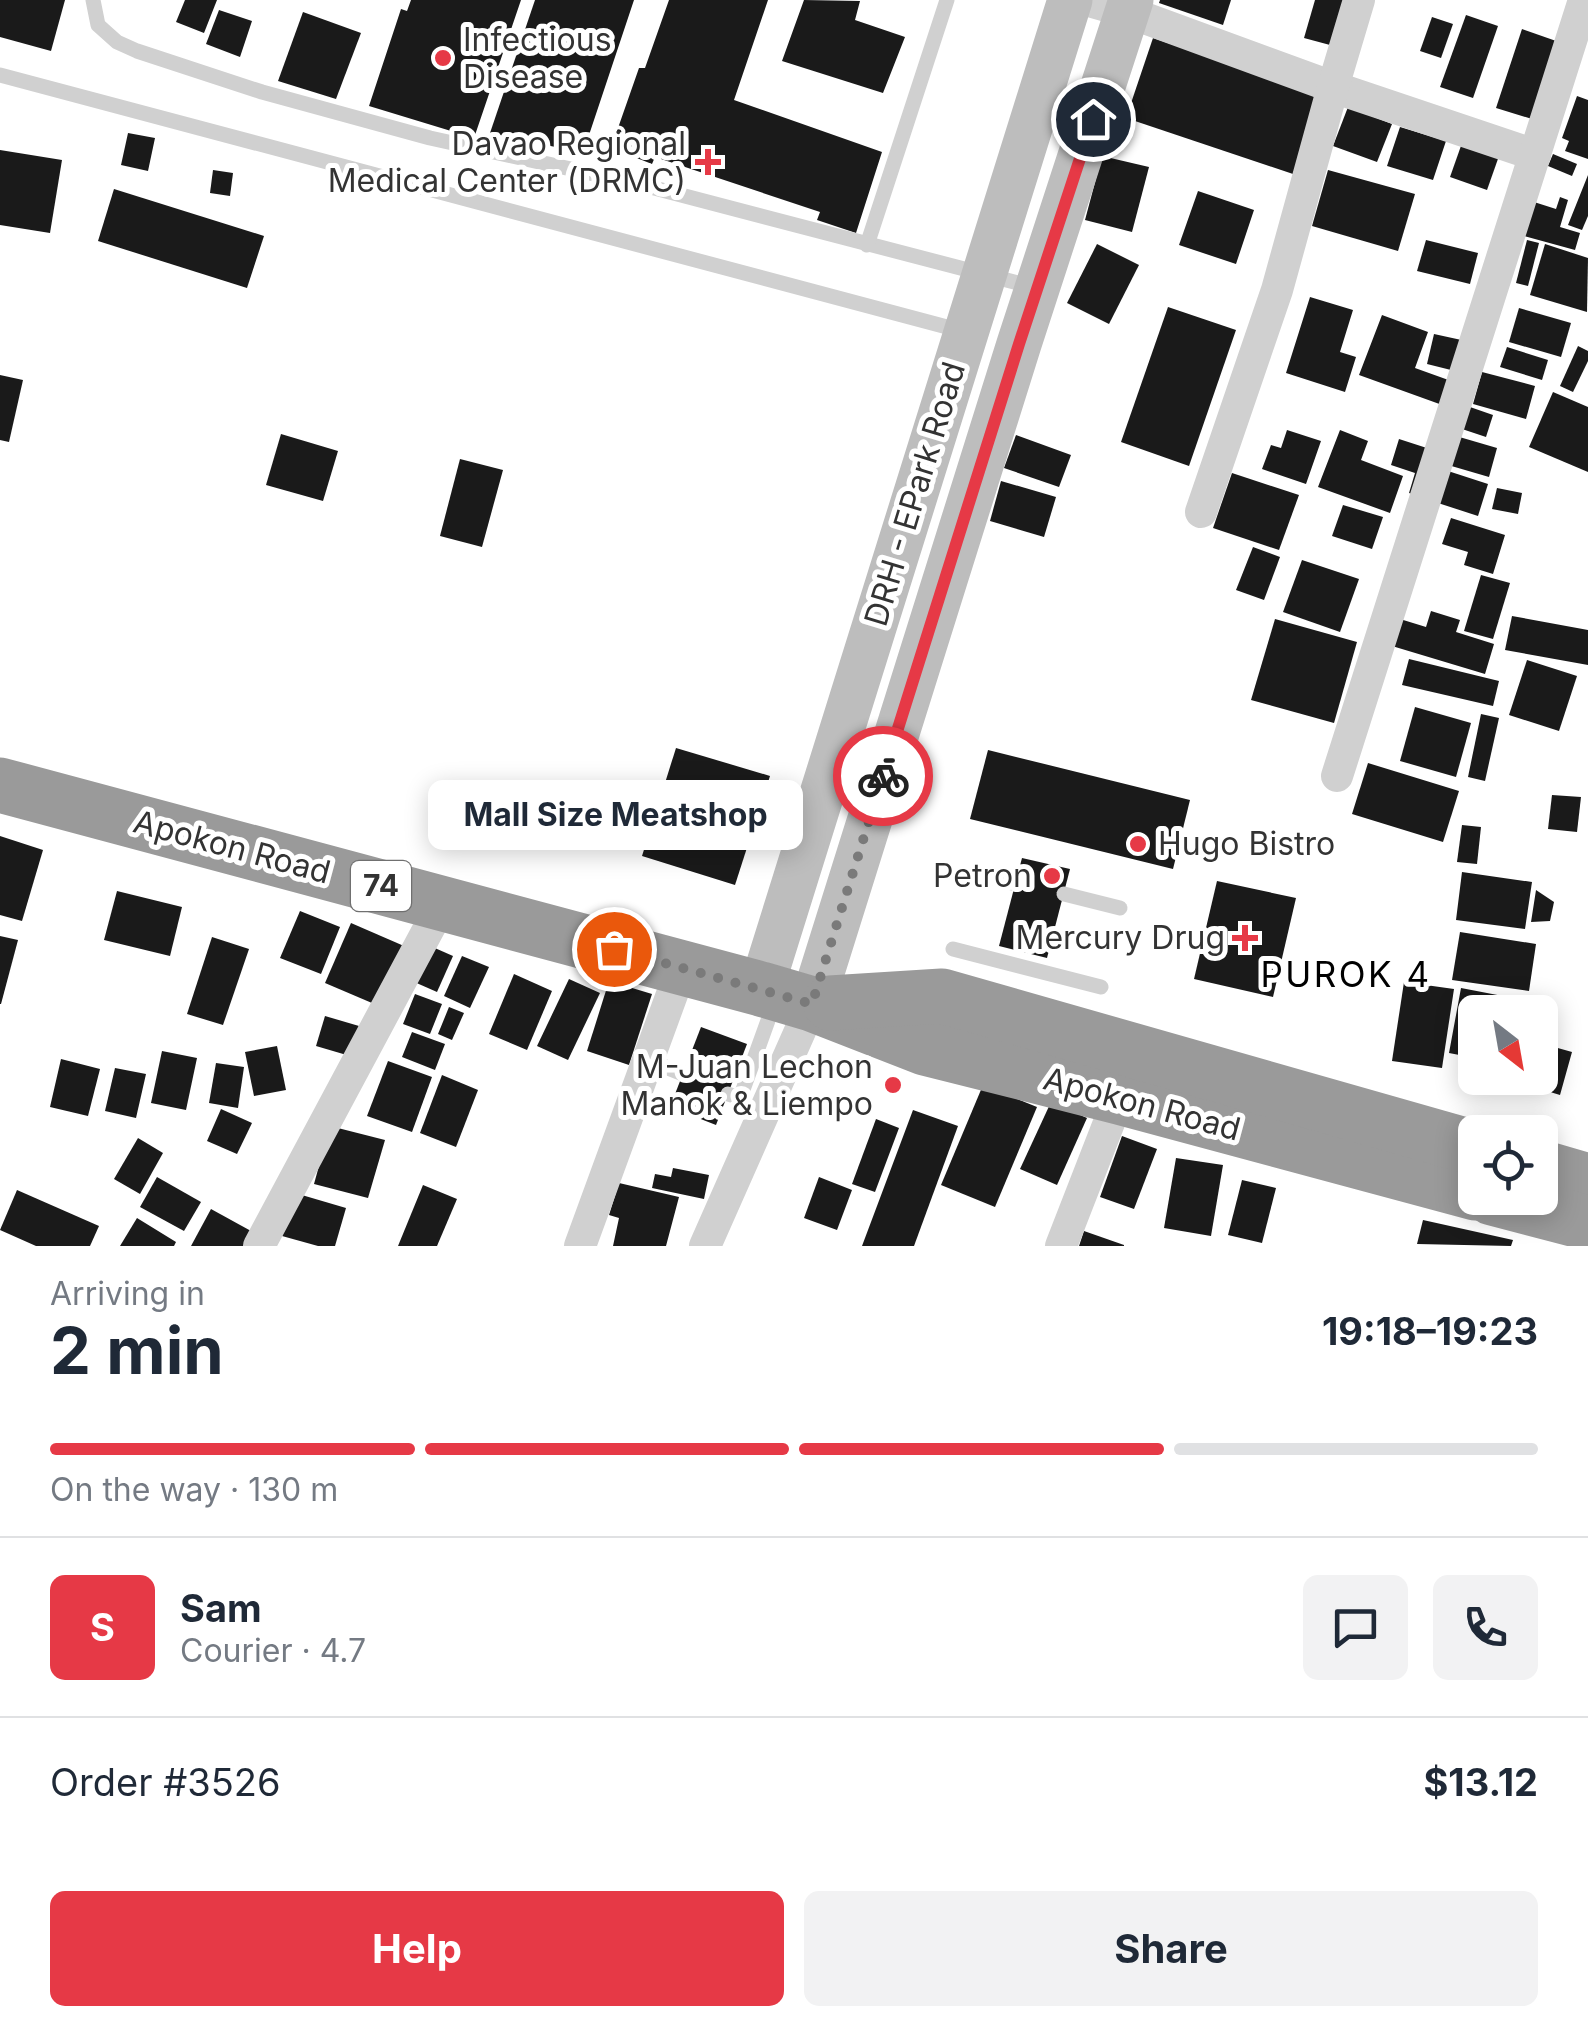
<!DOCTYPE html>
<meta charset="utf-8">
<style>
:root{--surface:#fff;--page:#f2f2f3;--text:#1f2937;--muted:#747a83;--line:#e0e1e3;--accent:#e63946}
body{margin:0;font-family:Inter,sans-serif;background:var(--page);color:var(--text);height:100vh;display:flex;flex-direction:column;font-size:38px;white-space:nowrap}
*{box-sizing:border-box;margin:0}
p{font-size:32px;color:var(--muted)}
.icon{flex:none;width:55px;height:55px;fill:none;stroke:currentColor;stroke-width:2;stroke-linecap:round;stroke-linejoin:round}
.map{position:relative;height:1246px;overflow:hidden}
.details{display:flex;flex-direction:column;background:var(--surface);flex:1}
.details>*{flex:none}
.needle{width:65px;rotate:149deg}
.buttons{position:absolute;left:1458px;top:995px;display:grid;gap:20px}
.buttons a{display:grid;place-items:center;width:100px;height:100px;border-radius:15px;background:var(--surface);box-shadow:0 5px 25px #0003;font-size:50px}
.pin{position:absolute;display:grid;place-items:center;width:85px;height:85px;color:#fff;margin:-42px;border:5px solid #fff;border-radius:50%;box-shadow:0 2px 10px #0007}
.courier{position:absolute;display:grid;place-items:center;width:100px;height:100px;margin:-50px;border:8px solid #e63946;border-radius:50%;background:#fff;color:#222;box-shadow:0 2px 12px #0007}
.bubble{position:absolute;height:70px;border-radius:15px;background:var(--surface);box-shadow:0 5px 25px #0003;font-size:32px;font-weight:700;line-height:70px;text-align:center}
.summary em{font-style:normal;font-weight:700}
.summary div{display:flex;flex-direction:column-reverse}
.summary{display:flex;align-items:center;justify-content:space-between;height:170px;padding:0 50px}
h1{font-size:65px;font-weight:700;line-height:75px}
.bar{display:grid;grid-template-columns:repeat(4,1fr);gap:15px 10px;align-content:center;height:120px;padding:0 50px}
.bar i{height:12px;border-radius:8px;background:var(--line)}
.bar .current{background:var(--accent)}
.bar p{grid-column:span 4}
.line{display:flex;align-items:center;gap:25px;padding:0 50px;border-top:2px solid var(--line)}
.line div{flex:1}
.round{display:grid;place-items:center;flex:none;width:105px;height:105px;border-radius:15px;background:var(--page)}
.primary-button{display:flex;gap:20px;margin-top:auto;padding:20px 50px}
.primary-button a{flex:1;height:115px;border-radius:15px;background:var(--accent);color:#fff;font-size:40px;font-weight:700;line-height:115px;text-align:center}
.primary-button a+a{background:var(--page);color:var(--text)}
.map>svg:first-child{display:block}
.building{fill:#1a1a1a}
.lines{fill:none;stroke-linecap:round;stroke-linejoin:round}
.lane{stroke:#d0d0d0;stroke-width:15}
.street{stroke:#d0d0d0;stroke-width:32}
.secondary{stroke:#bdbdbd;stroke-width:45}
.highway{stroke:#9a9a9a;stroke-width:55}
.done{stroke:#7a7a7a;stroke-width:10;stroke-dasharray:0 18}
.route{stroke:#e63946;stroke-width:12}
.poi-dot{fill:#e63946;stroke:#fff;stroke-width:4}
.labels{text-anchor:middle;stroke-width:10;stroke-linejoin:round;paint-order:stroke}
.shield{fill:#fff;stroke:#707070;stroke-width:2.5}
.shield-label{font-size:30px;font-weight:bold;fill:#333}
.poi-label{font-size:32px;fill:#333;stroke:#fff;text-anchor:end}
.street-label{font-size:32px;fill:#333;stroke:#fff}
.neighbourhood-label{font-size:35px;letter-spacing:2.5px;fill:#000;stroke:#fff}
</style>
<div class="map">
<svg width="1588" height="1246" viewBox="0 0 1588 1246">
<rect width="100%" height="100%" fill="#fff"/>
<g class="building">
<polygon points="0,0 65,0 51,51 0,37"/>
<polygon points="185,0 217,0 204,33 176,22"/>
<polygon points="411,0 521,0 474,138 369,106 401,9 407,11"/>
<polygon points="535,0 634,0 583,153 490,133"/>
<polygon points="669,0 768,0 734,100 882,152 856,233 817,220 820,212 655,157 652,164 611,148 639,68 645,68"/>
<polygon points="804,0 860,1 855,20 905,37 883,93 782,61"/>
<polygon points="1160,0 1231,0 1223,25 1159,3"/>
<polygon points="1315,0 1344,0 1330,45 1304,38"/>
<polygon points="219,10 252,21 240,57 206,44"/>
<polygon points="303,12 361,33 336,99 278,81"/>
<polygon points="1466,15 1498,26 1473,98 1440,87"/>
<polygon points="1432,17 1453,24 1441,58 1420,51"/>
<polygon points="1522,29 1559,42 1532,119 1496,108"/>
<polygon points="1153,38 1320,94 1293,174 1126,118"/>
<polygon points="1577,96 1588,100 1588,159 1565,151 1569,141 1562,138"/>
<polygon points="1348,107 1392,124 1377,162 1333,146"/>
<polygon points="1400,127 1446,141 1433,180 1387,166"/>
<polygon points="128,133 155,138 148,171 121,165"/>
<polygon points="1462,143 1499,156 1487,190 1450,177"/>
<polygon points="0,150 62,160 50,233 0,225"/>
<polygon points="1553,154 1577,164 1572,176 1548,166"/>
<polygon points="1102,156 1149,167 1132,232 1085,220"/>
<polygon points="213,170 233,173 230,196 210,193"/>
<polygon points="1328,170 1415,194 1398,251 1312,226"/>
<polygon points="1588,175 1588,216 1582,230 1568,225"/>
<polygon points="114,189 264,236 247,288 98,241"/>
<polygon points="1198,191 1254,210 1236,264 1179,245"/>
<polygon points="1560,197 1568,200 1560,227 1580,233 1575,250 1524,236 1534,202 1556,209"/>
<polygon points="1426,240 1478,253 1470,284 1417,271"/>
<polygon points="1527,240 1539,243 1528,286 1516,283"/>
<polygon points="1097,244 1139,265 1109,324 1067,303"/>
<polygon points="1545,244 1588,258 1587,312 1530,295"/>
<polygon points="1310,297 1353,310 1340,352 1356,357 1345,392 1286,373"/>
<polygon points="1168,307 1236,330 1189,466 1121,442"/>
<polygon points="1519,308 1571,323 1561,357 1509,342"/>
<polygon points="1382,315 1428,332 1415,368 1454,382 1445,406 1359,375"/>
<polygon points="1434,334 1466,341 1459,372 1427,364"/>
<polygon points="1578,346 1588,351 1588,361 1573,392 1560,386"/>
<polygon points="1507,347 1548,360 1542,380 1500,367"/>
<polygon points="1482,372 1535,386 1526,419 1473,404"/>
<polygon points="0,375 23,380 9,442 0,440"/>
<polygon points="1553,392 1588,407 1588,472 1529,447"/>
<polygon points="1470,407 1493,415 1486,437 1462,429"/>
<polygon points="1287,430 1321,441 1306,484 1262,469 1271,445 1281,448"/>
<polygon points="1340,430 1368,441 1361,460 1403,476 1390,513 1318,487"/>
<polygon points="281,434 338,451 323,501 266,485"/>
<polygon points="1016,435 1071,455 1059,487 1004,468"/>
<polygon points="1456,436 1497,448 1489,477 1448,465"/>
<polygon points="1399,439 1433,450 1418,496 1409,493 1415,473 1391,465"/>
<polygon points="460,459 503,470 482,547 440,536"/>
<polygon points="1448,471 1488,484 1478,516 1438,503"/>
<polygon points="1232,473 1299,495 1279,550 1213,528"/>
<polygon points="1001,481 1056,497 1044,537 990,521"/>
<polygon points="1497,488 1522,493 1518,514 1492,509"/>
<polygon points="1343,505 1383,517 1372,549 1332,536"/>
<polygon points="1451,518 1505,535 1493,574 1464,565 1468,552 1442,544"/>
<polygon points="1253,547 1280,557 1264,600 1236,590"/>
<polygon points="1302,560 1359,579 1340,632 1283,612"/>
<polygon points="1481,575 1510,583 1493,639 1464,631"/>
<polygon points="1431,611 1460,620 1456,632 1494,644 1485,674 1392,646 1400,619 1426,627"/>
<polygon points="1512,616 1588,630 1588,665 1505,650"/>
<polygon points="1275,619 1357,642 1334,723 1251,700"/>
<polygon points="1409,659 1499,681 1493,706 1402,685"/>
<polygon points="1527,660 1577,676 1559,731 1509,715"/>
<polygon points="1415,707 1471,723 1456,777 1400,761"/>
<polygon points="1481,714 1499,718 1485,781 1468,777"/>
<polygon points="676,748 770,776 735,885 642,856"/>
<polygon points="988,750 1190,800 1173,869 970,819"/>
<polygon points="1368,763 1459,791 1443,842 1352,814"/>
<polygon points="1552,795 1581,797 1577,832 1548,829"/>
<polygon points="1462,825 1481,827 1477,864 1457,862"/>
<polygon points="0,836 43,850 22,921 0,915"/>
<polygon points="1022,858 1070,869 1047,958 999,946"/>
<polygon points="1462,872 1532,882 1525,929 1456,920"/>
<polygon points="1217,881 1296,898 1273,997 1194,979"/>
<polygon points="1536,890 1554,902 1550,921 1531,922"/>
<polygon points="117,891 182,907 170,956 104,940"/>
<polygon points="300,911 340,927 321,974 280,958"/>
<polygon points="351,923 404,946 379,1006 325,983"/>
<polygon points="1460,932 1536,944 1529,991 1452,980"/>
<polygon points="0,936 18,940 1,1004 0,1004"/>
<polygon points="212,937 249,949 223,1025 187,1014"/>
<polygon points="428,945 453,956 437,992 412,981"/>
<polygon points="462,956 489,967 470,1008 444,996"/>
<polygon points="514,974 552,991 527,1050 489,1034"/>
<polygon points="569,979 600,993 568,1060 537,1046"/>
<polygon points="609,981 652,994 629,1065 587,1051"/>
<polygon points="1404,982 1454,989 1442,1068 1392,1061"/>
<polygon points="1461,988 1528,1001 1526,1012 1475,1012 1475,1058 1449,1053"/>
<polygon points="415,994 442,1004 430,1034 403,1024"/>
<polygon points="449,1007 464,1013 452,1040 438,1034"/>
<polygon points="325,1016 359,1026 350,1056 316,1046"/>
<polygon points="701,1027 747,1044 716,1125 670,1107"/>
<polygon points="412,1032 445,1044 435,1070 402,1057"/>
<polygon points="1540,1043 1572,1052 1560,1095 1527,1085 1529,1078 1540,1078"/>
<polygon points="277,1046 286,1090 254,1096 245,1052"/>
<polygon points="162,1051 197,1058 186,1110 151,1103"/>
<polygon points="61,1059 100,1069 88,1116 50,1107"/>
<polygon points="388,1061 432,1077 412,1132 367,1116"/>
<polygon points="216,1063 244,1067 238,1108 209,1103"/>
<polygon points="115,1068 146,1074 136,1118 105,1111"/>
<polygon points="442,1075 478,1090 456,1147 420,1133"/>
<polygon points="983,1085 1037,1107 995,1207 941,1185"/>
<polygon points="1051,1102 1087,1118 1057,1185 1020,1169"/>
<polygon points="221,1109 252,1123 237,1154 207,1141"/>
<polygon points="913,1110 958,1126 914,1246 862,1246"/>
<polygon points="876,1119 899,1128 875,1192 852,1184"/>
<polygon points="330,1126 385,1140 368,1198 314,1184"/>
<polygon points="1122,1136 1157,1149 1134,1209 1100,1197"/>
<polygon points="138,1138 163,1153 140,1194 114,1179"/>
<polygon points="1176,1158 1223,1165 1211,1236 1164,1228"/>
<polygon points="673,1168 709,1175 704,1199 652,1188 655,1174 671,1177"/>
<polygon points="157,1177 201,1202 184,1231 140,1207"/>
<polygon points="819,1177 852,1190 837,1230 804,1218"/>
<polygon points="1242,1180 1276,1188 1262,1243 1228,1235"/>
<polygon points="619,1183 679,1197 666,1246 613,1246 619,1218 609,1215"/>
<polygon points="423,1185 457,1199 437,1246 398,1246"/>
<polygon points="17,1190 99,1226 90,1246 36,1246 0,1230"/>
<polygon points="295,1193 346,1208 335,1246 318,1246 282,1236"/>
<polygon points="211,1209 251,1231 243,1246 191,1246"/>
<polygon points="137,1218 176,1242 174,1246 120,1246"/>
<polygon points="1423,1220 1513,1240 1511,1246 1417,1244"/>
<polygon points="1084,1231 1124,1245 1124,1246 1079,1246"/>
</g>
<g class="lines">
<g class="lane">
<polyline points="93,0 98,25 117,42 137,51 262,92 430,138 639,184 1033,287"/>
<polyline points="0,75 962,331"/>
<polyline points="867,245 947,0"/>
<polyline points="974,874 1016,884"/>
<polyline points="1064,894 1120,908"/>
<polyline points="953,949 1101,987"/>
<polyline points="648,1060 683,1074"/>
<polyline points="728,1094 740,1098 775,1001"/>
</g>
<g class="street">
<polyline points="1086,0 1128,12 1333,87 1535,155"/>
<polyline points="1201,512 1277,290 1333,87 1359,0"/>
<polyline points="1337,776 1584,0"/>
<polyline points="259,1246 443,902"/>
<polyline points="580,1246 682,967"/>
<polyline points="705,1246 812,1004"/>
<polyline points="1061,1246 1119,1097"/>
</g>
<g class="secondary">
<polyline points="761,989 1070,0"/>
<polyline points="812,1004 1019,344 1131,0"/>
</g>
<g class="highway">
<polyline points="0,785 761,989 812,1004 925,1048 1119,1097 1475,1193"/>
<polyline points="830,1003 942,996 1475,1148"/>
<polyline points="1540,1167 1588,1181"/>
<polyline points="1492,1198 1588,1223"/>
</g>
</g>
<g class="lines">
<polyline class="done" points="614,949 812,1004 883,776"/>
<polyline class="route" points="883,776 1019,344 1093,119"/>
</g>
<g class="poi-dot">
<circle cx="443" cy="58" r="10"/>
<path d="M703 147h10v10h10v10h-10v10h-10v-10h-10v-10h10z"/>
<circle cx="1138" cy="844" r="10"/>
<circle cx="1052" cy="876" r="10"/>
<path d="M1240 923h10v10h10v10h-10v10h-10v-10h-10v-10h10z"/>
<circle cx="893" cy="1085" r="10"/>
</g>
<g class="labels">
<rect class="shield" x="351" y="861" width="60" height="50" rx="8"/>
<g class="shield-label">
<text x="381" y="896">74</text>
</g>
<g class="poi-label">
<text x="463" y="51" text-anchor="start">Infectious<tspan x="463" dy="37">Disease</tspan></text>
<text x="686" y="155">Davao Regional<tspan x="686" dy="37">Medical Center (DRMC)</tspan></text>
<text x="1158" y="855" text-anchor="start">Hugo Bistro</text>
<text x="1032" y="887">Petron</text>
<text x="1225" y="949">Mercury Drug</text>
<text x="873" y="1078">M-Juan Lechon<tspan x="873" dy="37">Manok &amp; Liempo</tspan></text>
</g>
<g class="street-label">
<text transform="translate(915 494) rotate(-73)" y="11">DRH - EPark Road</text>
<text transform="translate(232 847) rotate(15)" y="11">Apokon Road</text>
<text transform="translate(1142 1104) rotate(15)" y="11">Apokon Road</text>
</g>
<g class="neighbourhood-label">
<text x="1346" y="987">PUROK 4</text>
</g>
</g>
</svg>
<div class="buttons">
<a><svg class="needle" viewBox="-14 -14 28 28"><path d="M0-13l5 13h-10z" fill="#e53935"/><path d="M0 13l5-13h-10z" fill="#747a83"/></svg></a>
<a><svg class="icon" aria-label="locate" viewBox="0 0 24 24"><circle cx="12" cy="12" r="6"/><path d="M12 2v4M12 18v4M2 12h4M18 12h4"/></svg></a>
</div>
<div class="pin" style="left:614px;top:949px;background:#ea580c"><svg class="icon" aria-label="bag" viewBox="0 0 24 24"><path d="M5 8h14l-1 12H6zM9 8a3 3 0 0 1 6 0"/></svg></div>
<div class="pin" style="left:1093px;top:119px;background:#1f2937"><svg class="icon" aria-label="home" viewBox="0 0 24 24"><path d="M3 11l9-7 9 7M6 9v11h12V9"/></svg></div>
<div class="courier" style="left:883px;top:776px"><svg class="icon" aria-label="bike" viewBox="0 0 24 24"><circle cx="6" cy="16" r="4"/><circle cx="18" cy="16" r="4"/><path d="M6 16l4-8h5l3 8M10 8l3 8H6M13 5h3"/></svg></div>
<div class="bubble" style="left:428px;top:780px;width:375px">Mall Size Meatshop</div>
</div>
<section class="details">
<div class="summary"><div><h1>2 min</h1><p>Arriving in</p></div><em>19:18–19:23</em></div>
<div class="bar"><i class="current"></i><i class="current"></i><i class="current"></i><i></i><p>On the way · 130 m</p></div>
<div class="line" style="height:180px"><b class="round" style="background:var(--accent);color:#fff">S</b><div><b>Sam</b><p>Courier · 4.7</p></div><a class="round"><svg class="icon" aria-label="chat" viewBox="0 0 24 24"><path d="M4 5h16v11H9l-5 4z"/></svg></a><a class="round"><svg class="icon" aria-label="phone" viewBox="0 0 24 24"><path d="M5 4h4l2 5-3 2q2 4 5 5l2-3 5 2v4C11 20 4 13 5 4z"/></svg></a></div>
<div class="line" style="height:130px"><div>Order #3526</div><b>$13.12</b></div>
<div class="primary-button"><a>Help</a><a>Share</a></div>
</section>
